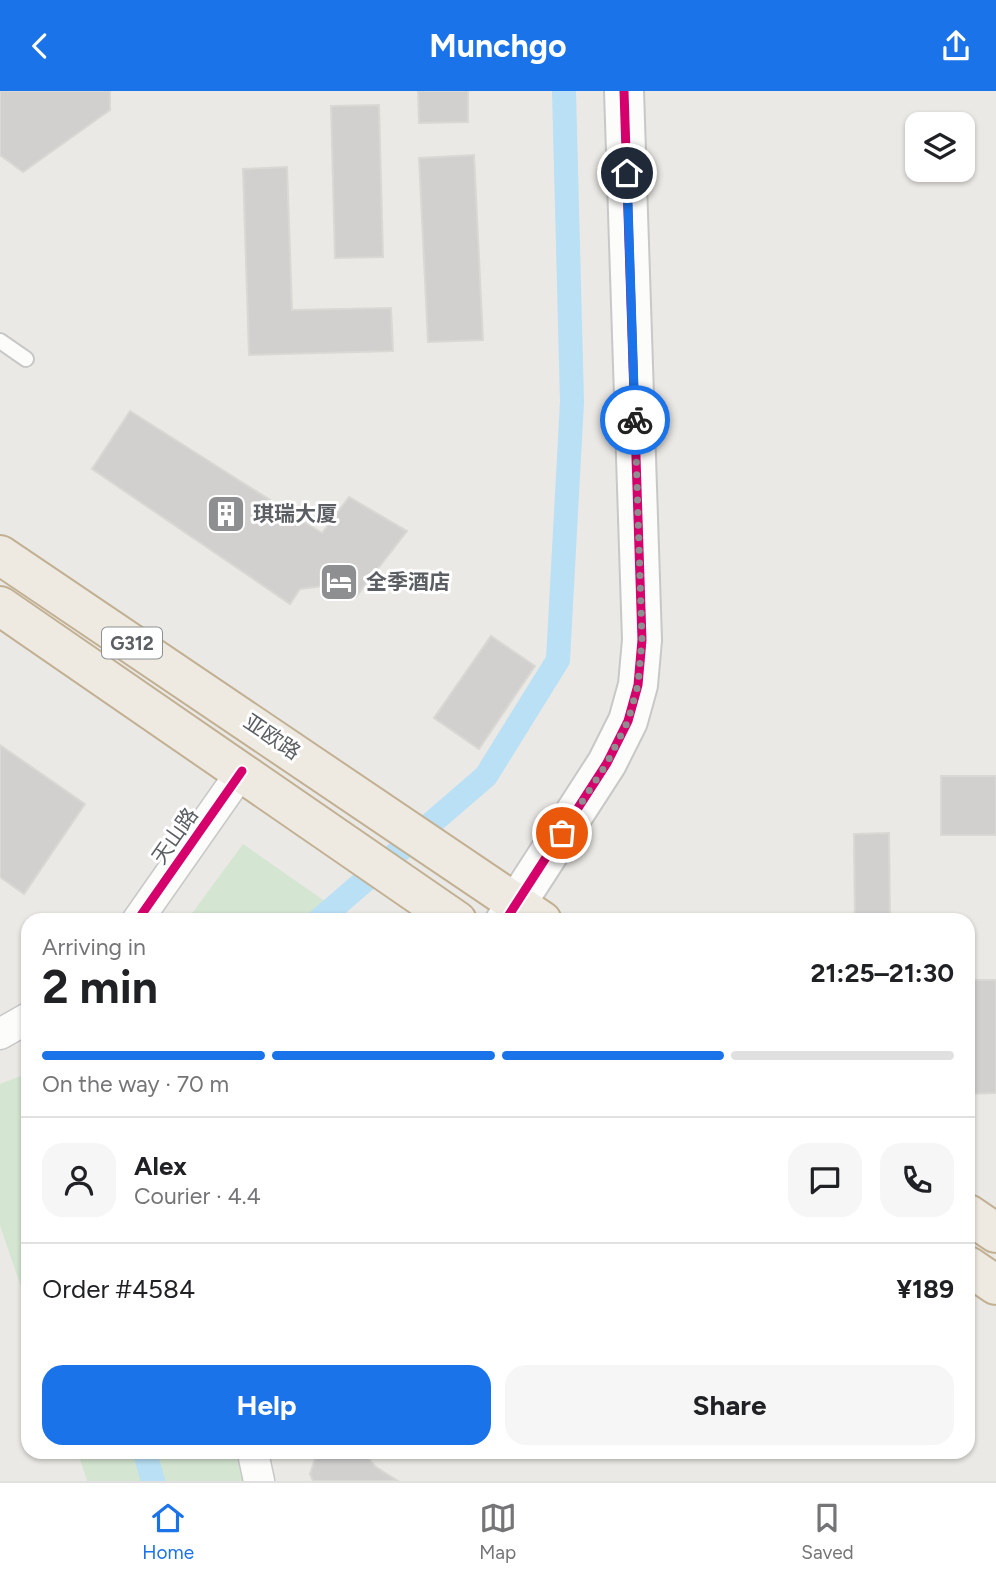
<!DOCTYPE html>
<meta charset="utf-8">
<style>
:root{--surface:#fff;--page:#f6f6f6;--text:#202124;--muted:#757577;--line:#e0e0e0;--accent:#1a73e8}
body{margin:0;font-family:Figtree,"Noto Sans SC",sans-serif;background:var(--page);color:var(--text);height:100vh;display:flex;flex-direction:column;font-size:26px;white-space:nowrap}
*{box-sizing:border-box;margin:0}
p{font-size:23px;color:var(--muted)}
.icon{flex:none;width:38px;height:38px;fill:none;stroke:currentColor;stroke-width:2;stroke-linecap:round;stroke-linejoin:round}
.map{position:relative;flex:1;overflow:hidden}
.sheet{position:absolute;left:21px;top:822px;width:954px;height:546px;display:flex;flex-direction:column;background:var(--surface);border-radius:21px;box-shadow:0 2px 5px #0004}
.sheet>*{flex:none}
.buttons{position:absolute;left:905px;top:21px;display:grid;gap:14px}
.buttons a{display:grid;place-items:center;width:70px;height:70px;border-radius:14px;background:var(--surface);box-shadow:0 2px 5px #0004;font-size:35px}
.pin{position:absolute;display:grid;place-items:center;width:60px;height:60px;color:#fff;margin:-30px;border:4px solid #fff;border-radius:50%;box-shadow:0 2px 7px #0007}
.courier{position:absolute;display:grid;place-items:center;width:70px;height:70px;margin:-35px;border:5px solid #1a73e8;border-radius:50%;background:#fff;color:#222;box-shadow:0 2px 9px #0007}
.headline em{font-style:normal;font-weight:700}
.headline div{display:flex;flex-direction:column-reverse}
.headline{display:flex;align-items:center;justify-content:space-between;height:119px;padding:0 21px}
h1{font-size:46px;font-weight:700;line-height:52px}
.bar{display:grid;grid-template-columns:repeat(4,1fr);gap:10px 7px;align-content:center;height:84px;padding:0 21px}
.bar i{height:9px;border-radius:5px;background:var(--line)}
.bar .on{background:var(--accent)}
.bar p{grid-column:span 4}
.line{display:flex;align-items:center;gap:18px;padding:0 21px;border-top:2px solid var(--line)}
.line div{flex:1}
.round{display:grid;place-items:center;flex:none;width:74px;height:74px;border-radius:21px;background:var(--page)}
.cta{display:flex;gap:14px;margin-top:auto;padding:14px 21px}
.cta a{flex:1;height:80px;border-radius:21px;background:var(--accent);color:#fff;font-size:28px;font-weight:700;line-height:80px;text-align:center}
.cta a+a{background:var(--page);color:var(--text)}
header{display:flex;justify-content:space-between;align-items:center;height:91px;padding:0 21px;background:var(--accent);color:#fff;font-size:32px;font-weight:700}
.tab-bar{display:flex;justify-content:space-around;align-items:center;height:98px;border-top:2px solid var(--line);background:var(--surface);font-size:19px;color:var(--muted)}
.tab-bar a{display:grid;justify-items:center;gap:4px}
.tab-bar .on{color:var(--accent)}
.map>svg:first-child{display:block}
.park{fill:#d4e6d1}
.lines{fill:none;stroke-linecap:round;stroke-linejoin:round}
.canal{stroke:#b9e0f5;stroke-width:24}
.building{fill:#d1d0ce;stroke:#dad8d4;stroke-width:2}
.lane-casing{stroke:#c7c8c7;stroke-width:18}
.street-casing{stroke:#c7c8c7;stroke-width:33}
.secondary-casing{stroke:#c7c8c7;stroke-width:42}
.highway-casing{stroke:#c2b093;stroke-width:42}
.lane{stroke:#fcfcfb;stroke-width:14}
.street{stroke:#fcfcfb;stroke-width:30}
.secondary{stroke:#fcfcfb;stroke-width:38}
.highway{stroke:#eeeae1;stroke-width:38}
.cycleway-casing{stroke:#fff;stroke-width:13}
.cycleway{stroke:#d6006c;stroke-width:9}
.done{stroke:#8d8f90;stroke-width:7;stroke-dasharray:0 12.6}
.route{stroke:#1a73e8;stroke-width:9}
.labels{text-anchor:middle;stroke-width:6;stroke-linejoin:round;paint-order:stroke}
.shield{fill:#fff;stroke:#8c8f92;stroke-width:2}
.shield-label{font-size:19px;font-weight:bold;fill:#5b5f63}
.poi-label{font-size:21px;font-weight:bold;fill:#5b5f63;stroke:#fff;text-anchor:start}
.street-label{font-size:21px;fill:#5b5f63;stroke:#fff}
</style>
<header><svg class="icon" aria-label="back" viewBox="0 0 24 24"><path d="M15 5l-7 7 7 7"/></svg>Munchgo<svg class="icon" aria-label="share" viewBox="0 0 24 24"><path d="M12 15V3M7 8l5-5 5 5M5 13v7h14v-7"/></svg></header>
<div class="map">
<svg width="996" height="1390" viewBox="0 0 996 1390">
<rect width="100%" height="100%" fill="#ebe9e5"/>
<g class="park">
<polygon points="243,753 352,829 187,829"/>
<polygon points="28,982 28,1216 0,1135 0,993"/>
<polygon points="78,1362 239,1362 244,1390 87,1390"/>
</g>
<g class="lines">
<g class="canal">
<polyline points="318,830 486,685 558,569 572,311 564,0"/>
<polyline points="145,1362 153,1390"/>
</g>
</g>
<g class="building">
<polygon points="0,0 110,0 110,19 23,81 0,64"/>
<polygon points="418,0 468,0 468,31 419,32"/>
<polygon points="379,14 383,166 335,167 331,15"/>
<polygon points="474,64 483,249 428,251 419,67"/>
<polygon points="287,76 292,219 391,217 393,260 249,264 243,78"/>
<polygon points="130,320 322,442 349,406 407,440 356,506 331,494 300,498 290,513 92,378"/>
<polygon points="491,545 535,575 479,658 434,627"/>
<polygon points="0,654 85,713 24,803 0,786"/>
<rect x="941" y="685" width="55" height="59"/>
<polygon points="889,742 890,830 855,830 854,743"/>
<polygon points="968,889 996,889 996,1002 969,1003"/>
<polygon points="317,1362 363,1362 376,1376 398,1390 313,1390 310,1383"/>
</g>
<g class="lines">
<g class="lane-casing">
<polyline id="lane" points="0,250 26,268"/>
</g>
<g class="street-casing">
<g id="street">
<polyline points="137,830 242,680"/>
<polyline points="0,943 28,927"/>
<polyline points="253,1362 259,1390"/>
</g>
</g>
<g class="secondary-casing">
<polyline id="secondary" points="505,830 607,672 628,630 638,594 642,549 624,0"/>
</g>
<g class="highway-casing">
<g id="highway">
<polyline points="0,464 542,830"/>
<polyline points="0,515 457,830"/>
<polyline points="968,1123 996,1142"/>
<polyline points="968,1175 996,1194"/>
</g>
</g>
<use href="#lane" class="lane"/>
<use href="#street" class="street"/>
<use href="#secondary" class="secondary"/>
<use href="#highway" class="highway"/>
<g class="cycleway-casing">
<g id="cycleway">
<polyline points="137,830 242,680"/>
<polyline points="505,830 607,672 628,630 638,594 642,549 624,0"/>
</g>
</g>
<use href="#cycleway" class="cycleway"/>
</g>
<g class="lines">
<polyline class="done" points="562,742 607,672 628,630 638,594 642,549 635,329"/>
<polyline class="route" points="627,82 635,329"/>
</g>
<defs>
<g id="building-square" transform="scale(2.0125)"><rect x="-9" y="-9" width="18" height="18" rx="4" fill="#8d8f90" stroke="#fff"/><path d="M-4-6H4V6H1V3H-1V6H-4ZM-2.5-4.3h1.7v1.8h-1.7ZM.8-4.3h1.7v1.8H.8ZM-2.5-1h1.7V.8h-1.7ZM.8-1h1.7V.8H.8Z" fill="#fff"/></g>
<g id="hotel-square" transform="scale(2.0125)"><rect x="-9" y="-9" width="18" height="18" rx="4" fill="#8d8f90" stroke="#fff"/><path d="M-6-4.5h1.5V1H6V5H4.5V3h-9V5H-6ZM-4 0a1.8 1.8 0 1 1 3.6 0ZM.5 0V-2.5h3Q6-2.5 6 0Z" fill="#fff"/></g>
</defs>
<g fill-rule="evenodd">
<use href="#building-square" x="226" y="423"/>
<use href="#hotel-square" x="339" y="491"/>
</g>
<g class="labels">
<rect class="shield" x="102" y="536.5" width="60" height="31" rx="5"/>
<g class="shield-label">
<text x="132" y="559">G312</text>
</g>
<g class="poi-label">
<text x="253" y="430">琪瑞大厦</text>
<text x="366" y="498">全季酒店</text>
</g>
<g class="street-label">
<text transform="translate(272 646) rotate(34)" y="7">亚欧路</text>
<text transform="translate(175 745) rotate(-55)" y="7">天山路</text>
</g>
</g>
</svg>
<div class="buttons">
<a><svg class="icon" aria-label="layers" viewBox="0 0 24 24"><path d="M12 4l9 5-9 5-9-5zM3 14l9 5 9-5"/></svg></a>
</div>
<div class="pin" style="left:562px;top:742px;background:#ea580c"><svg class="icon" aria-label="bag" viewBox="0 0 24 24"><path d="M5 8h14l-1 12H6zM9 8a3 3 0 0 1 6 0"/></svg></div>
<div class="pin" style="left:627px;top:82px;background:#1f2937"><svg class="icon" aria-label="home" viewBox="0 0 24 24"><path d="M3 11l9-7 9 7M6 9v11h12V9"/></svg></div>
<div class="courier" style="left:635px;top:329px"><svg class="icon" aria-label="bike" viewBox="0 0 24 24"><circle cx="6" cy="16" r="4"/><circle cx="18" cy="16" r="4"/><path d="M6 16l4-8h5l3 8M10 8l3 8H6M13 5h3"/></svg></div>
<section class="sheet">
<div class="headline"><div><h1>2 min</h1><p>Arriving in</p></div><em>21:25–21:30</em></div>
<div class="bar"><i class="on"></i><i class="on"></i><i class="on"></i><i></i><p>On the way · 70 m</p></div>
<div class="line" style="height:126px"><a class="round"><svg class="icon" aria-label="person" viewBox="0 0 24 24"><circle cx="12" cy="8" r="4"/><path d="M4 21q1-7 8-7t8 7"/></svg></a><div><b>Alex</b><p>Courier · 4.4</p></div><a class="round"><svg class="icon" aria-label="chat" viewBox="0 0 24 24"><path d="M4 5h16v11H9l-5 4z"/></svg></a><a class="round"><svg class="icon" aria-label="phone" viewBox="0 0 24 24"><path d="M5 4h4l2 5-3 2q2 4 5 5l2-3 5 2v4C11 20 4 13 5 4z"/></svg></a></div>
<div class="line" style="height:91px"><div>Order #4584</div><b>¥189</b></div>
<div class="cta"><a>Help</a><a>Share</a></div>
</section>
</div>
<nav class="tab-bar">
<a class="on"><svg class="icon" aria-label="home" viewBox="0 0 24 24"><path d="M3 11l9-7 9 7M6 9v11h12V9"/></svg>Home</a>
<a><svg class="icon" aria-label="map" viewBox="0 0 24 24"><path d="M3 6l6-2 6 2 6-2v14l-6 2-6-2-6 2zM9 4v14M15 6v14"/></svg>Map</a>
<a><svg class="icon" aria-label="saved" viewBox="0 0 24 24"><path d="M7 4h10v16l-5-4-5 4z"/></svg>Saved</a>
</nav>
